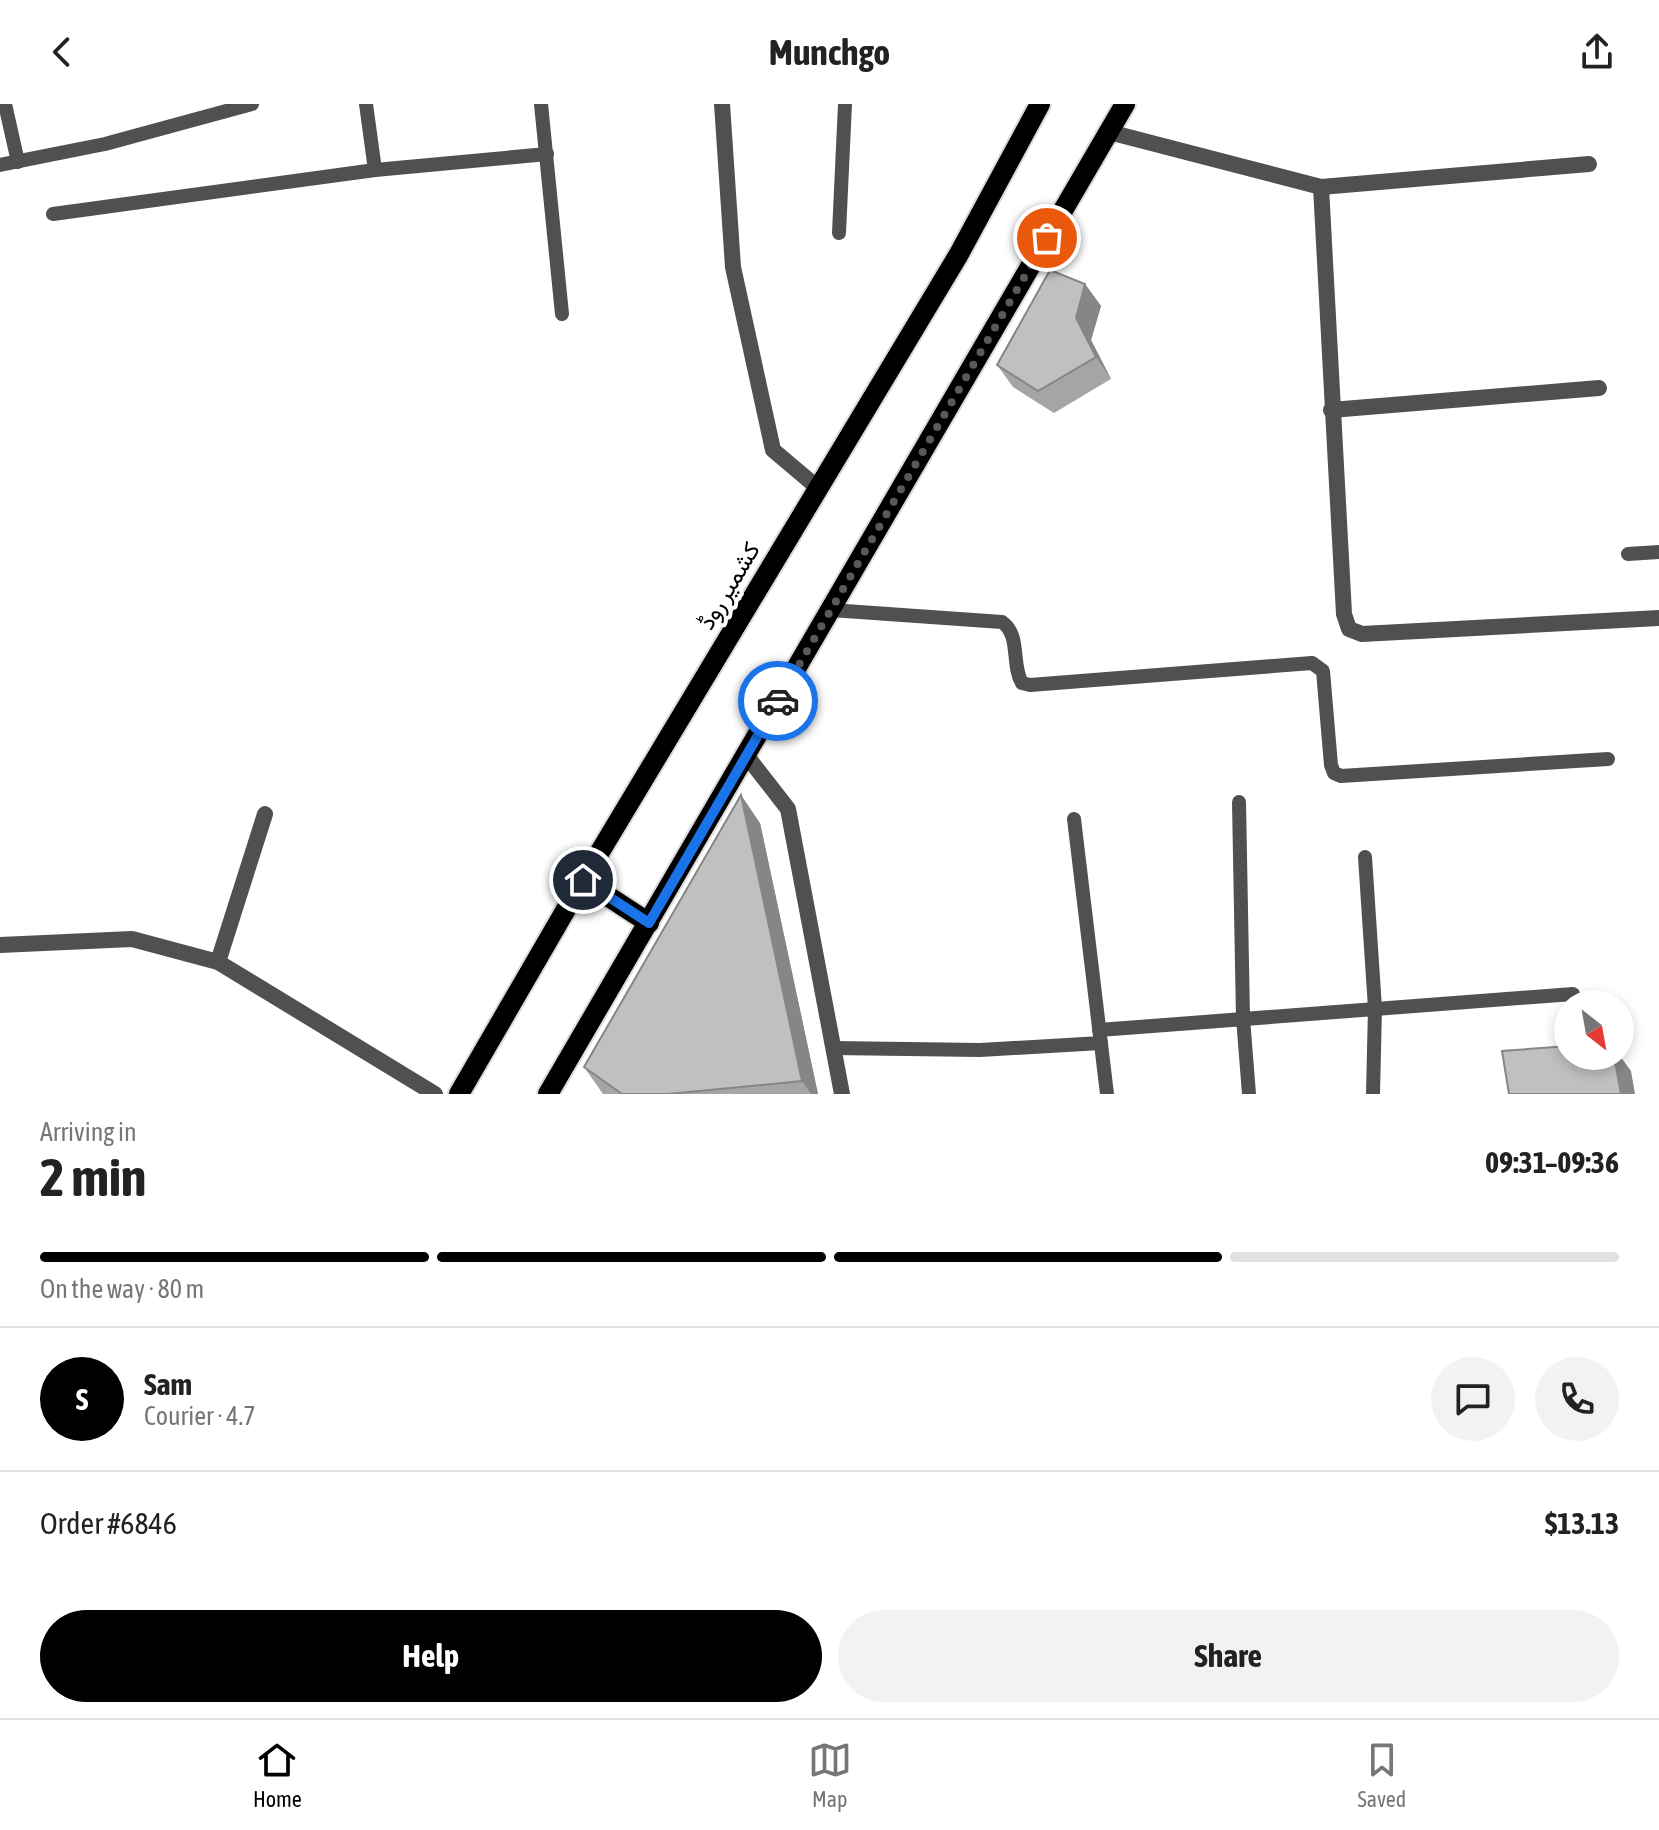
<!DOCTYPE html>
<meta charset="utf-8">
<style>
:root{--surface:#fff;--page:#f2f2f2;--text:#222;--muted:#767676;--line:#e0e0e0;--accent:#000}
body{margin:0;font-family:"Asap Condensed",Vazirmatn,sans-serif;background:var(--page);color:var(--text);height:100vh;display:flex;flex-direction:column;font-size:30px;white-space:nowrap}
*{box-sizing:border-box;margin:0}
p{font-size:26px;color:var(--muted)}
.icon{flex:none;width:44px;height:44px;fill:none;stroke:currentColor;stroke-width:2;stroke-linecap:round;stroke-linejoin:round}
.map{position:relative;height:990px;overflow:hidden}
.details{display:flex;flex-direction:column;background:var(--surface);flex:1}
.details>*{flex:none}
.needle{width:52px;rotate:149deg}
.controls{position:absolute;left:1554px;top:886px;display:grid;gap:16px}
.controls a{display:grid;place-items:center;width:80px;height:80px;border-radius:50%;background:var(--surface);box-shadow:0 4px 12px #0003;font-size:40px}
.pin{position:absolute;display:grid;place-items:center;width:68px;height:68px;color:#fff;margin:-34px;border:4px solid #fff;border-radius:50%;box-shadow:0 2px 8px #0007}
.courier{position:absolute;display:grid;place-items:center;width:80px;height:80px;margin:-40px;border:6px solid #1a73e8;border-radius:50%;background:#fff;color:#222;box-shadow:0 2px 10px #0007}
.head em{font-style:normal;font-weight:700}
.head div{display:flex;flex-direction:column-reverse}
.head{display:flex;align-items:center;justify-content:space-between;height:136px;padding:0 40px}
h1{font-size:52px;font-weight:700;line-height:60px}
.bar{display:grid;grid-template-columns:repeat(4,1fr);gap:12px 8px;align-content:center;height:96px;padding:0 40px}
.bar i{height:10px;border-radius:6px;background:var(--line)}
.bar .selected{background:var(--accent)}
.bar p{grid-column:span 4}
.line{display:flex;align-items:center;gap:20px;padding:0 40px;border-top:2px solid var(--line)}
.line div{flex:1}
.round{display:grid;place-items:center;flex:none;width:84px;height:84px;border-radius:42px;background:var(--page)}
.button{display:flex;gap:16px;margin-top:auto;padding:16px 40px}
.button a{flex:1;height:92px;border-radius:48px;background:var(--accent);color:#fff;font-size:32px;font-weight:700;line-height:92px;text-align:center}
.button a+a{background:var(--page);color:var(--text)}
header{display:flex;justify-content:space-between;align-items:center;height:104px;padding:0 40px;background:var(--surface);font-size:36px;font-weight:700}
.tabs{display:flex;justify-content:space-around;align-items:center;height:112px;border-top:2px solid var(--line);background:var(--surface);font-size:22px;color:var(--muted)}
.tabs a{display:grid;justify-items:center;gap:4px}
.tabs .selected{color:var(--accent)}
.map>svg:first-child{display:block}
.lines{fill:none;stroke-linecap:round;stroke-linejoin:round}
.primary-casing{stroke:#dbdbdb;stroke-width:24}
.service{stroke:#505050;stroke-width:14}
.minor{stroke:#505050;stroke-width:16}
.primary{stroke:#000;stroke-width:20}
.wall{fill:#a5a5a5}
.shaded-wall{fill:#868686}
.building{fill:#c0c0c0;stroke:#868686;stroke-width:2}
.done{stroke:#595959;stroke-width:8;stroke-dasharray:0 14.4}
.route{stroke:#1a73e8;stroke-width:10}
.labels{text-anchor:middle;stroke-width:8;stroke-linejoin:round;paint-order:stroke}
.street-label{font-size:24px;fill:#000;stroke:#fff}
</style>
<header><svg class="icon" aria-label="back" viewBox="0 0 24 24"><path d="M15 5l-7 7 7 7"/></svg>Munchgo<svg class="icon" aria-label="share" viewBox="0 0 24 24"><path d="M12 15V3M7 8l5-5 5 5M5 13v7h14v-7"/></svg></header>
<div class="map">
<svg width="1659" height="990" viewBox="0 0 1659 990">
<rect width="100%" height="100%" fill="#fff"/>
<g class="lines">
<g class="primary-casing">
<g id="primary">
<polyline points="583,776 649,819"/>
<polyline points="459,990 583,776 959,150 1040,0"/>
<polyline points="548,990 1125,0"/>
</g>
</g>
<g class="service">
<polyline points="5,0 18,58"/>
<polyline points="366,0 375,66"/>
<polyline points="541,0 562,210"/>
<polyline points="0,61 105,40 252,0"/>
<polyline points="53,110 375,66 547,50"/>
<polyline points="839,129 845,0"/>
<polyline points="1628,450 1659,448"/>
<path d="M831,506L1002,518C1021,531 1011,561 1022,579L1030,581L1312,559L1323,567L1331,661L1334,669L1341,672L1608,655"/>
<polyline points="1239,698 1243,914 1249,990"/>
<polyline points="1074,715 1107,990"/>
<polyline points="1365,753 1375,904 1373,990"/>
<polyline points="1099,926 1573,890"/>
<polyline points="833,944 980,946 1101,939"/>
</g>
<g class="minor">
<polyline points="722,0 733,163 773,346 818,384"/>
<polyline points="1109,28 1321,83 1589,60"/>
<polyline points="1321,83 1344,510 1349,525 1362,530 1659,514"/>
<polyline points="1331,306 1599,284"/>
<polyline points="746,651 788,705 842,990"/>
<polyline points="0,841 132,835 218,858 435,990"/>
<polyline points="218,858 265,710"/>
</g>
<use href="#primary" class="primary"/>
</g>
<g class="wall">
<polygon points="1085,180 1101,202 1091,236 1111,275 1054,309 1013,283 997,261"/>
<polygon points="760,719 818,990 603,990 584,963"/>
</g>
<g class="shaded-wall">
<polygon points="1085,180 1101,202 1091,236 1111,275 1096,253 1076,214"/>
<polygon points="741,691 760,719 818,990 811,990 802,977"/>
<polygon points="1614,952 1620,952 1631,967 1635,990 1621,990"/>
</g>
<g class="building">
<polygon points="1050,166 1085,180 1076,214 1096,253 1038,287 997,261"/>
<polygon points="741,691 802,977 668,990 622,990 584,963"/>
<polygon points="1568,942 1568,952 1614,952 1621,990 1509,990 1502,947"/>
</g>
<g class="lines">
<polyline class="done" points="778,597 1047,134"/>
<polyline class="route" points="583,776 649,819 778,597"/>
</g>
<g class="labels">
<g class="street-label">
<text transform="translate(729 482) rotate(-59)" y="8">کشمیر روڈ</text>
</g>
</g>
</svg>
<div class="controls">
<a><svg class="needle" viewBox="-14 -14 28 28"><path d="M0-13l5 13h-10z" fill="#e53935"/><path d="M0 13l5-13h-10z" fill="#767676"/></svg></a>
</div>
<div class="pin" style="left:1047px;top:134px;background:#ea580c"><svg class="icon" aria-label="bag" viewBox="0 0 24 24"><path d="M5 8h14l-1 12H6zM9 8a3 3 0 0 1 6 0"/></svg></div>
<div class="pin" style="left:583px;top:776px;background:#1f2937"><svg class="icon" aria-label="home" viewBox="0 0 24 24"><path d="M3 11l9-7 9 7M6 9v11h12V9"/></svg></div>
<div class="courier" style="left:778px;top:597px"><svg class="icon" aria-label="car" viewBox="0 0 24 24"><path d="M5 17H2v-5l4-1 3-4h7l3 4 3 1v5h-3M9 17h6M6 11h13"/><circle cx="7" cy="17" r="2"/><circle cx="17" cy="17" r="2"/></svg></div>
</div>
<section class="details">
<div class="head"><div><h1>2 min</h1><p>Arriving in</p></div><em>09:31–09:36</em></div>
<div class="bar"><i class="selected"></i><i class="selected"></i><i class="selected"></i><i></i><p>On the way · 80 m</p></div>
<div class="line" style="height:144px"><b class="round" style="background:var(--accent);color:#fff">S</b><div><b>Sam</b><p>Courier · 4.7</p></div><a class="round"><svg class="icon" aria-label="chat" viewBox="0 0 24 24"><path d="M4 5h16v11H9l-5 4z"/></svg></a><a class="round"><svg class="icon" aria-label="phone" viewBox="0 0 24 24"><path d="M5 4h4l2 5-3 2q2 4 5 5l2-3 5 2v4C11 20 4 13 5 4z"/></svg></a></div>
<div class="line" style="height:104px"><div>Order #6846</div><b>$13.13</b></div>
<div class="button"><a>Help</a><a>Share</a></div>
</section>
<nav class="tabs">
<a class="selected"><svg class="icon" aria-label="home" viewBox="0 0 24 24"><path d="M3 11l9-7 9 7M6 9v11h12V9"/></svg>Home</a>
<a><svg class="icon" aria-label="map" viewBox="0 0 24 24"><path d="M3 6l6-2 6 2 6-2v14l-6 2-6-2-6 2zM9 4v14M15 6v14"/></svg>Map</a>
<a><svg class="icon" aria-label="saved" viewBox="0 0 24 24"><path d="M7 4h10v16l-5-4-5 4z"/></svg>Saved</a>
</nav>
